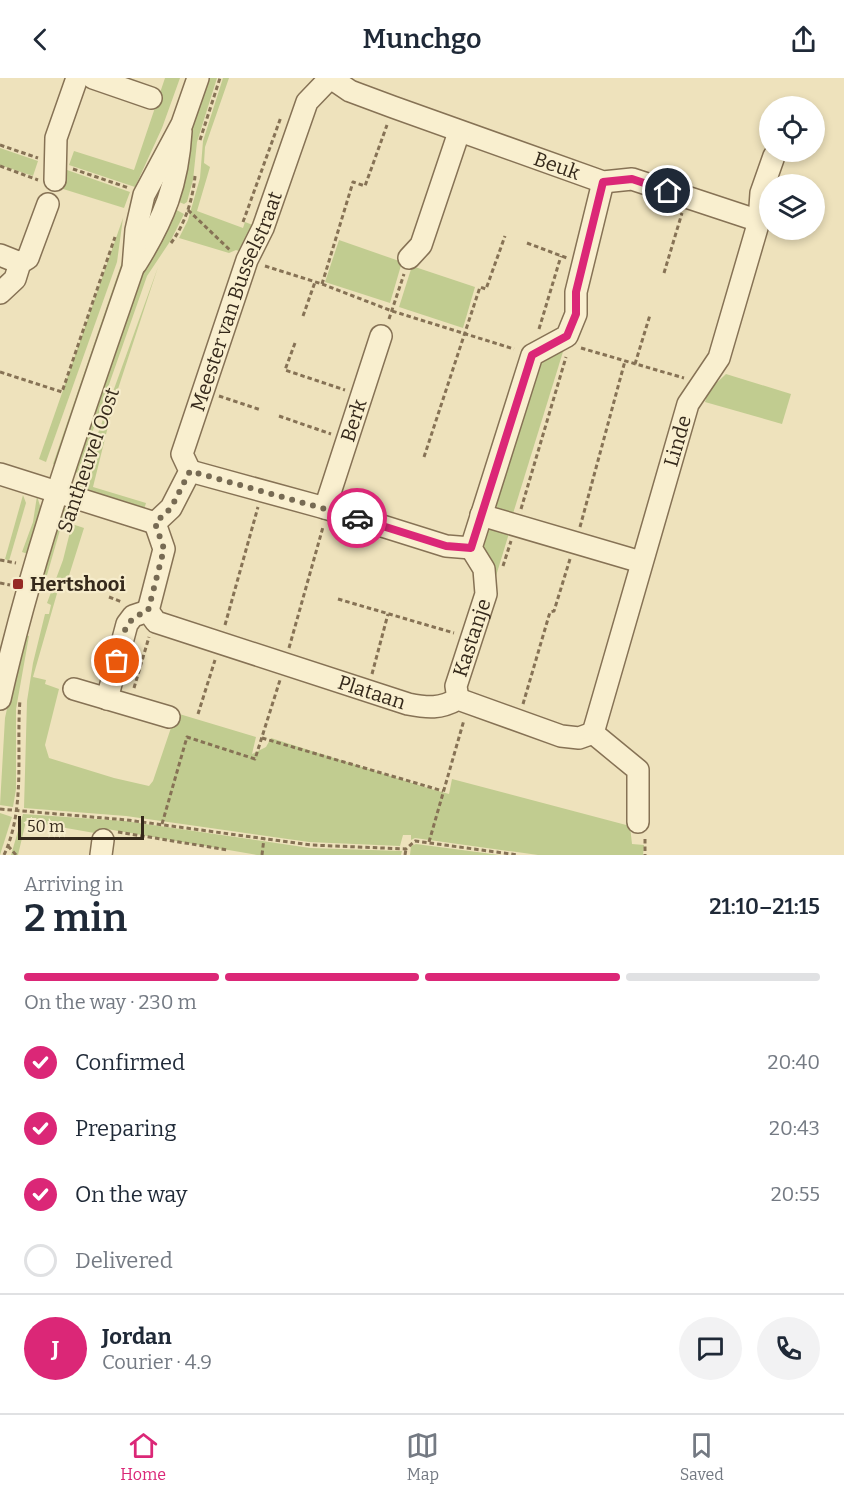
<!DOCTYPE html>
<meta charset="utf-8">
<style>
:root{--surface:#fff;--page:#f2f2f3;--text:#1f2937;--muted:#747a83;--line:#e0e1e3;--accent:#db2777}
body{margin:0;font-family:Bitter,serif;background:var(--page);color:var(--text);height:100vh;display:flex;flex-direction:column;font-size:22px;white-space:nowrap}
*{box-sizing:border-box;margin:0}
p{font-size:20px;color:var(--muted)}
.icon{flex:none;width:33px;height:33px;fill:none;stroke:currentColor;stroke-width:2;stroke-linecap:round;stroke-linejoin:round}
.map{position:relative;height:777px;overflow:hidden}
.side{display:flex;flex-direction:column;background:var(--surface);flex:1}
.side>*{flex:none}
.controls{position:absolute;left:759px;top:18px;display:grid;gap:12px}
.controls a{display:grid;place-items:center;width:66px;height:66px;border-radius:50%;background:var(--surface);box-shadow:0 3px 9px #0003;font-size:30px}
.scale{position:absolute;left:18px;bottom:15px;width:126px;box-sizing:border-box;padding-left:6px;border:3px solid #35291b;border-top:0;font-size:16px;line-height:21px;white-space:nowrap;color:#35291b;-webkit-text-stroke:4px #f6eccb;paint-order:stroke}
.pin{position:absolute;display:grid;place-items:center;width:51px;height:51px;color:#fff;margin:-26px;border:3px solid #fff;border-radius:50%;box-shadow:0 2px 6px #0007}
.courier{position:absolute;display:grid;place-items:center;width:60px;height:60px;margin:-30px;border:4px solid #db2777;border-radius:50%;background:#fff;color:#222;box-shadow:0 2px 8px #0007}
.overview em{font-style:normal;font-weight:600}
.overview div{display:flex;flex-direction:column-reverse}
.overview{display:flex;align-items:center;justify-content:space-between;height:102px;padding:0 24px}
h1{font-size:39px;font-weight:600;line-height:45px}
.bar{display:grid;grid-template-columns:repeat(4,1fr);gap:9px 6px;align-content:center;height:72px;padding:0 24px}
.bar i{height:8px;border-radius:4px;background:var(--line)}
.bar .on{background:var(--accent)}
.bar p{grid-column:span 4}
.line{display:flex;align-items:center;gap:15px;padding:0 24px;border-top:2px solid var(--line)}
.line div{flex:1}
.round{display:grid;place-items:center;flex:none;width:63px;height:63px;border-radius:32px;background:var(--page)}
ol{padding:0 24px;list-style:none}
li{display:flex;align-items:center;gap:18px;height:66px}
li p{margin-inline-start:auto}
li .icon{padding:6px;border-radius:50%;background:var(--accent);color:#fff;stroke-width:4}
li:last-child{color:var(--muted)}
li i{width:33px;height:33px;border:3px solid var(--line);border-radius:50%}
header{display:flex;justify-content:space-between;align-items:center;height:78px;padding:0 24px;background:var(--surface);font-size:27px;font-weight:600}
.tabs{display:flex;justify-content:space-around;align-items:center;height:84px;border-top:2px solid var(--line);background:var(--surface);font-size:16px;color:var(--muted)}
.tabs a{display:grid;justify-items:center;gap:3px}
.tabs .on{color:var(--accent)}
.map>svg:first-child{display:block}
.green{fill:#c1cc90}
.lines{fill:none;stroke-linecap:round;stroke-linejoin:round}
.minor-casing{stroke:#867255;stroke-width:24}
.path{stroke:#867255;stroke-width:3;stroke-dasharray:4.5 3;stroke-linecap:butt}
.minor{stroke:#f9efcf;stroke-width:21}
.done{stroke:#766a53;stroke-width:6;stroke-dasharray:0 10.8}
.route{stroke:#db2777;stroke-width:8}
.poi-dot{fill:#962a24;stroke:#f6eccb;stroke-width:2}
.labels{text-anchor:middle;stroke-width:4.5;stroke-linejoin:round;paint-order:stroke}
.street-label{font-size:20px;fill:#35291b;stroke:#f6eccb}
.poi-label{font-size:20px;font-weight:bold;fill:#35291b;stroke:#f6eccb;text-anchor:start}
</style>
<header><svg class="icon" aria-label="back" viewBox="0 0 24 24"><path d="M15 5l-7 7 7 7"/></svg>Munchgo<svg class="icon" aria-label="share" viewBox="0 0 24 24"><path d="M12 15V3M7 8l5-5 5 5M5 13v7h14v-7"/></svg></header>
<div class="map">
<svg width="844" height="777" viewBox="0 0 844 777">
<rect width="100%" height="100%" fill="#eee2bc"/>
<g class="green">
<polygon points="165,0 180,0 162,50 135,109 69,87 74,73 134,92"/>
<polygon points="207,0 217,0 197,64 193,102 187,124 184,126 174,122 187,63"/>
<polygon points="223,0 229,0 205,69 204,85 210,89 197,133 243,150 245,144 258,149 244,175 236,172 229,175 179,160 188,142 200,100 203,63"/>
<polygon points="0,70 38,83 33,98 0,87"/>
<polygon points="67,92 130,114 124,130 60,110"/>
<polygon points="171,129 184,136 171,162 147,198 78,395 71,393 140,193"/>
<polygon points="123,140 117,184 46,384 39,381"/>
<polygon points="339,162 402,184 390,225 325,204"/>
<polygon points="128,173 56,387 53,386 124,178"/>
<polygon points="412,188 475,209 463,250 399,229"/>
<polygon points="158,189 115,320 93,409 146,425 143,435 79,411 79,408"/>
<polygon points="566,264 512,439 500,433 495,426 537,285"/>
<polygon points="726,296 791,316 782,346 705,324 708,313"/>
<polygon points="23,417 26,425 9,483 5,481"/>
<polygon points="37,418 41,431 28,476 22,474 33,444"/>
<polygon points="63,429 66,431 43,511 35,509"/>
<polygon points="72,446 84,450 66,507 60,505 33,599 46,602 45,606 59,611 45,667 49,680 114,700 149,708 153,703 176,635 256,659 252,676 266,669 271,660 431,711 449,716 452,701 630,748 632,766 644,767 643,777 538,777 415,760 411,762 411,757 403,757 400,768 309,764 126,738 24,730 27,623 33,585 45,536 49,536 51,527 47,525 63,482"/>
<path d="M492,449L510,452L496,498C489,484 477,470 482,454Z"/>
<polygon points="23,556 29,558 16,631 16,711 13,729 0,727 5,640"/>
<polygon points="0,735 12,739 0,777"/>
<polygon points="23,736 125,743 310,770 402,773 401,777 257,777 107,751 106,757 26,743 18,777 11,777"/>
<polygon points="416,766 500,777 410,777 411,768"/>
</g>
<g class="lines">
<g class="minor-casing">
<g id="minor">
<polyline points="93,0 151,20"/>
<path id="s1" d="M331,0L350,13L393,29L603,104L632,101L759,143"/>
<polyline points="55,102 56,60 77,0"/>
<polyline points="0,177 20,185"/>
<polyline points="409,180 421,167 459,54"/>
<path d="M136,186C164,141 178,106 181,53"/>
<polyline points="0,215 15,201 20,185 28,180 48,126"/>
<polyline points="190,393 325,430 446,468 471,470"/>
<polyline points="0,396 155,445"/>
<path id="s2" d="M325,430L381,258"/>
<polyline points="481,437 641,484"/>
<path id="s3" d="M148,533L164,471L155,445L171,430L190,393L182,376L247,182L263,150L307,24L330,0"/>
<polyline points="74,611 169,639"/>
<path d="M0,621C33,474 84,333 133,190L136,152L144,117L182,46L198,0"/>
<path id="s4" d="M107,621L127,546L133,538L148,533L156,544L408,626C428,630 440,631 458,621L561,658L579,660L593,655L638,692V744"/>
<path id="s5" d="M458,621L456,608L486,516L484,491L471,470L532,277L567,258L576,236V214L603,104"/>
<path id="s6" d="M593,655L688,326L719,280L759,143L761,115L774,78"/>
<polyline points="101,777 103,762"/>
</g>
</g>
<g class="path">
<polyline points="200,62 220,0"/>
<polyline points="0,67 38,80"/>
<polyline points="0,88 38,102"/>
<polyline points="73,91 129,110"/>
<polyline points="188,132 231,173"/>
<polyline points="243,144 281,39"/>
<path d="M171,165C185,146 193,121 195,98"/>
<polyline points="527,165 567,180"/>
<polyline points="265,188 322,206 392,233 514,271"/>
<polyline points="664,195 682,135"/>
<polyline points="322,206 353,104 365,108 387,47"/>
<polyline points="303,238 315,204"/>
<polyline points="389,241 404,196"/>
<polyline points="539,251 561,178"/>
<polyline points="295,265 285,292 345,312"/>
<polyline points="581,270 684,300"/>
<polyline points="635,286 650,237"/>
<polyline points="0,294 62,314 115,159"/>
<polyline points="219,318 261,332"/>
<polyline points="279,338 331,356"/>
<polyline points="424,379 480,209 486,211 505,158"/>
<polyline points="521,431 566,279"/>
<polyline points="580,449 625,283"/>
<polyline points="0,482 16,485"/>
<polyline points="503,488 511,463"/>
<polyline points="0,505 10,507"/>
<polyline points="109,519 122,524"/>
<polyline points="338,521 454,555"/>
<polyline points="225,547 258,429"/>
<polyline points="289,570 323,449"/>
<polyline points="372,596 388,536"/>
<polyline points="134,610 149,559"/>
<polyline points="523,626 550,534 554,533 570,481"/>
<polyline points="198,636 215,582"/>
<polyline points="262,660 443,713"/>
<polyline points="0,731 127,742 311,767 406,771 415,763 518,777"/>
<polyline points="162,746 187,659 255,681 280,602"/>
<polyline points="118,754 228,772"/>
<polyline points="645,761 645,777"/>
<polyline points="429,764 464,642"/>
<polyline points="8,768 16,777"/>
<path d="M4,777C26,730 16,672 20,622"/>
<polyline points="262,777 264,760"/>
<polyline points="405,777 406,771"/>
</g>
<use href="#minor" class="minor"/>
</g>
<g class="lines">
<path class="done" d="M117,583C124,558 121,542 148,533L164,471L155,445L171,430L190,393L357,440"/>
<polyline class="route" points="357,440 446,468 471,470 532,277 567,258 576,236 576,214 603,104 632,101 668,113"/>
</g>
<rect class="poi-dot" x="12" y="500" width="12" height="12" rx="3"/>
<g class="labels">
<g class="street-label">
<text dy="7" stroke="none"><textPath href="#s1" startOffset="243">Beuk</textPath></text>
<text dy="7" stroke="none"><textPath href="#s3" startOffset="336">Meester van Busselstraat</textPath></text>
<text dy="7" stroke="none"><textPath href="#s2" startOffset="92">Berk</textPath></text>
<text dy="7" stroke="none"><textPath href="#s6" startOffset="304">Linde</textPath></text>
<text transform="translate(88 382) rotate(-71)" y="7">Santheuvel Oost</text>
<text dy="7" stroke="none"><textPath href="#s5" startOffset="64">Kastanje</textPath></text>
<text dy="7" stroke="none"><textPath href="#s4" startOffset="344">Plataan</textPath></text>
</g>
<g class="poi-label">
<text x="30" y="513">Hertshooi</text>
</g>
</g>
</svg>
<div class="controls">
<a><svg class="icon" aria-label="locate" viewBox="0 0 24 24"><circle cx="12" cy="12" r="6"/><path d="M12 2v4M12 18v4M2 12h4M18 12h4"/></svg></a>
<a><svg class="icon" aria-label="layers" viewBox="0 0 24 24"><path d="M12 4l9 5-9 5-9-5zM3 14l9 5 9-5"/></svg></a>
</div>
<div class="scale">50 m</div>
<div class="pin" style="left:117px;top:583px;background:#ea580c"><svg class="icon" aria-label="bag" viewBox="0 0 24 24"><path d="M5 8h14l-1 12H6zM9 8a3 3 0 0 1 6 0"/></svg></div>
<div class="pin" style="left:668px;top:113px;background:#1f2937"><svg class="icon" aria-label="home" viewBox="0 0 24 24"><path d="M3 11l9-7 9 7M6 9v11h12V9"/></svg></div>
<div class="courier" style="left:357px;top:440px"><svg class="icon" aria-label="car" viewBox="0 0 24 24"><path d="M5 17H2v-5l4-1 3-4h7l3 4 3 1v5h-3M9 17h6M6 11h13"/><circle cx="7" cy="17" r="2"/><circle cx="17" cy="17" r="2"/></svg></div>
</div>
<section class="side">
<div class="overview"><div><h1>2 min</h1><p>Arriving in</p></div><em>21:10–21:15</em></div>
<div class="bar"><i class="on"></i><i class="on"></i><i class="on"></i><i></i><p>On the way · 230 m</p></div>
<ol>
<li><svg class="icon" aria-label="check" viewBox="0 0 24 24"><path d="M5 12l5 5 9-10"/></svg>Confirmed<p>20:40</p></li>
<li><svg class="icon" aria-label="check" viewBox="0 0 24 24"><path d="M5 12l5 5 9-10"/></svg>Preparing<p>20:43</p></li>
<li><svg class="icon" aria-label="check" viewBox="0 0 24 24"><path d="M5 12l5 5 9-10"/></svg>On the way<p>20:55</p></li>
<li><i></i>Delivered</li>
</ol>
<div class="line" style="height:108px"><b class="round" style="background:var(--accent);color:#fff">J</b><div><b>Jordan</b><p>Courier · 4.9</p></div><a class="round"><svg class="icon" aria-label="chat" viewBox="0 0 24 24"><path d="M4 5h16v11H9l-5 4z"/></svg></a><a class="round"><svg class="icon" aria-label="phone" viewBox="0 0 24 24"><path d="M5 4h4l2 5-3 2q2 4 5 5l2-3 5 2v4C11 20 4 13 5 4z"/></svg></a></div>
</section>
<nav class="tabs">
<a class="on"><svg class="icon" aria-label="home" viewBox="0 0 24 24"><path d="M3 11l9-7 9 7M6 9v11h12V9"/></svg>Home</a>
<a><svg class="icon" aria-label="map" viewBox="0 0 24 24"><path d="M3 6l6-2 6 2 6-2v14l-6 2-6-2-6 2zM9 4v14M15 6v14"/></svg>Map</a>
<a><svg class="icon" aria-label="saved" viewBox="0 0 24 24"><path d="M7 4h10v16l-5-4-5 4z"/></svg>Saved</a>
</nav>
